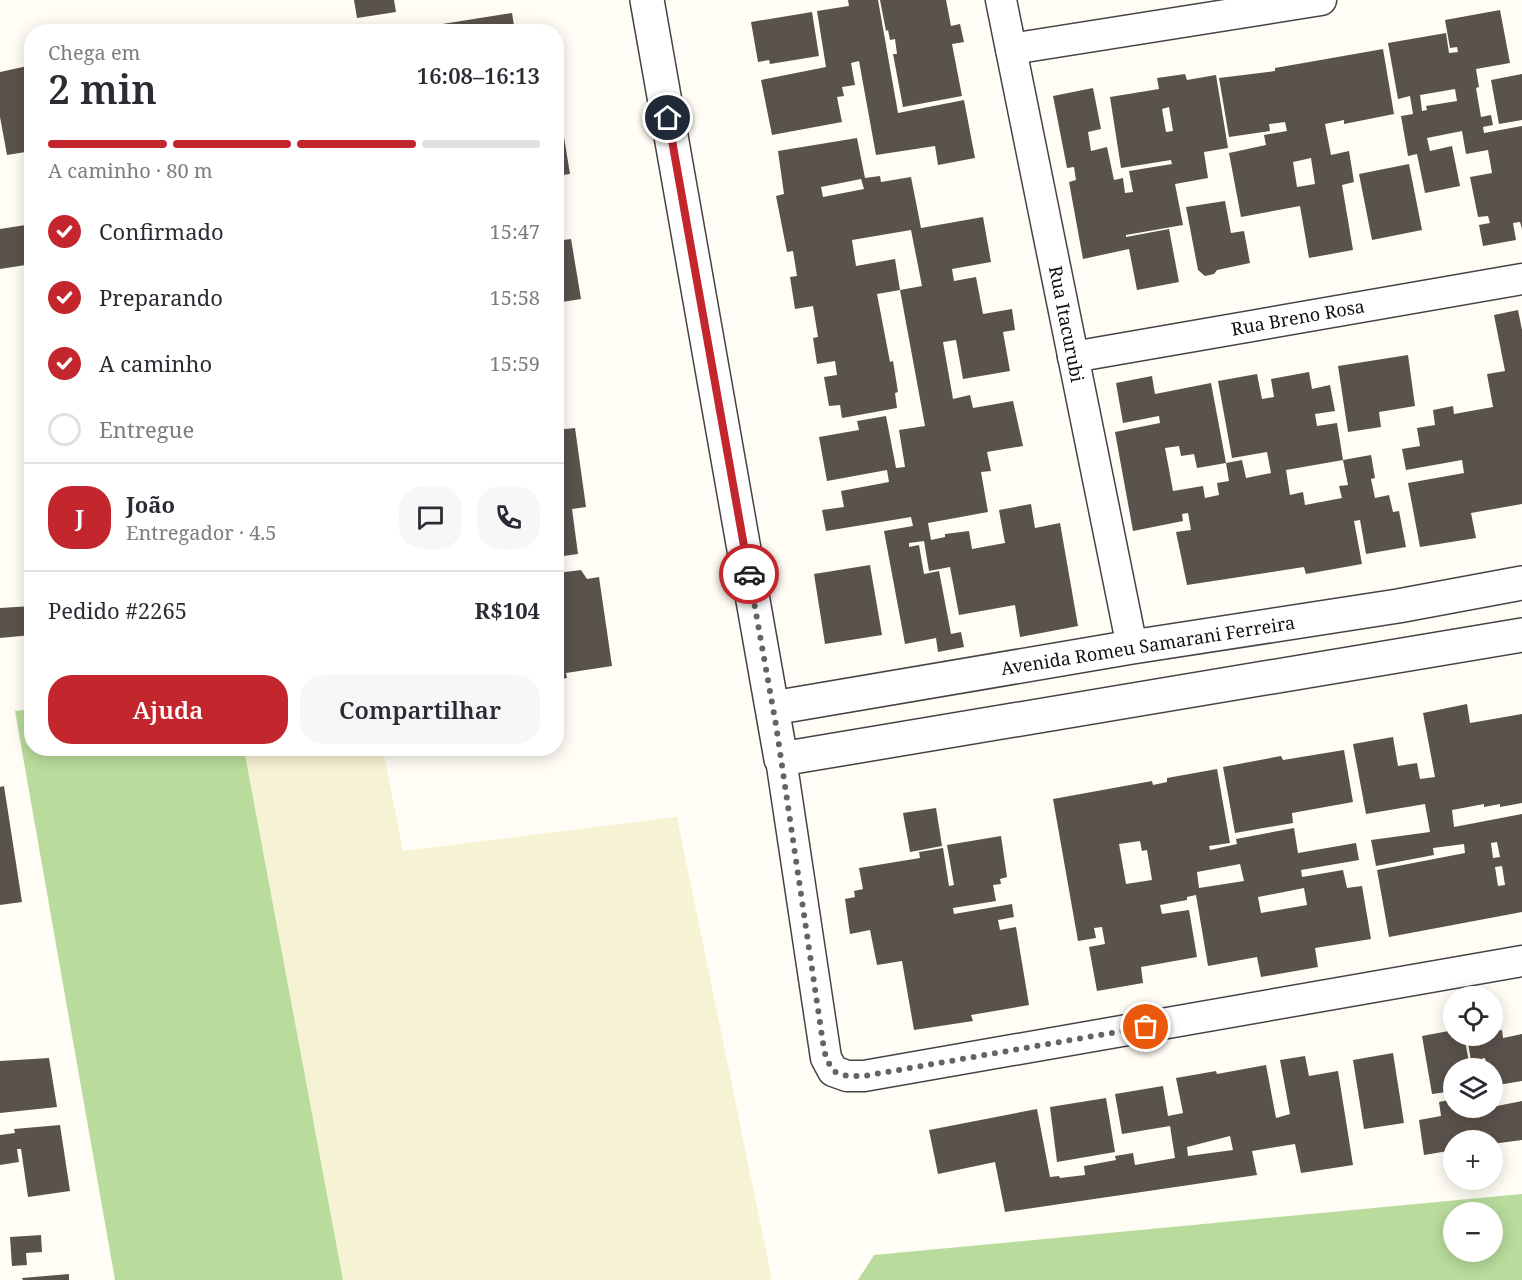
<!DOCTYPE html>
<html lang="pt">
<meta charset="utf-8">
<style>
:root{--surface:#fff;--page:#f7f7f7;--text:#2b2b33;--muted:#7c7c81;--line:#e1e1e2;--accent:#c4262e}
body{margin:0;font-family:"Noto Serif",serif;background:var(--page);color:var(--text);height:100vh;display:flex;flex-direction:column;font-size:22px;white-space:nowrap}
*{box-sizing:border-box;margin:0}
p{font-size:20px;color:var(--muted)}
.icon{flex:none;width:33px;height:33px;fill:none;stroke:currentColor;stroke-width:2;stroke-linecap:round;stroke-linejoin:round}
.map{position:relative;flex:1;overflow:hidden}
.side{position:absolute;left:24px;top:24px;width:540px;height:732px;display:flex;flex-direction:column;background:var(--surface);border-radius:24px;box-shadow:0 3px 15px #0003}
.side>*{flex:none}
.fabs{position:absolute;left:1443px;top:986px;display:grid;gap:12px}
.fabs a{display:grid;place-items:center;width:60px;height:60px;border-radius:50%;background:var(--surface);box-shadow:0 3px 15px #0003;font-size:30px}
.pin{position:absolute;display:grid;place-items:center;width:51px;height:51px;color:#fff;margin:-26px;border:3px solid #fff;border-radius:50%;box-shadow:0 2px 6px #0007}
.courier{position:absolute;display:grid;place-items:center;width:60px;height:60px;margin:-30px;border:4px solid #c4262e;border-radius:50%;background:#fff;color:#222;box-shadow:0 2px 8px #0007}
.head em{font-style:normal;font-weight:600}
.head div{display:flex;flex-direction:column-reverse}
.head{display:flex;align-items:center;justify-content:space-between;height:102px;padding:0 24px}
h1{font-size:39px;font-weight:600;line-height:45px}
.bar{display:grid;grid-template-columns:repeat(4,1fr);gap:9px 6px;align-content:center;height:72px;padding:0 24px}
.bar i{height:8px;border-radius:4px;background:var(--line)}
.bar .current{background:var(--accent)}
.bar p{grid-column:span 4}
.line{display:flex;align-items:center;gap:15px;padding:0 24px;border-top:2px solid var(--line)}
.line div{flex:1}
.round{display:grid;place-items:center;flex:none;width:63px;height:63px;border-radius:24px;background:var(--page)}
ol{padding:0 24px;list-style:none}
li{display:flex;align-items:center;gap:18px;height:66px}
li p{margin-inline-start:auto}
li .icon{padding:6px;border-radius:50%;background:var(--accent);color:#fff;stroke-width:4}
li:last-child{color:var(--muted)}
li i{width:33px;height:33px;border:3px solid var(--line);border-radius:50%}
.button{display:flex;gap:12px;margin-top:auto;padding:12px 24px}
.button a{flex:1;height:69px;border-radius:24px;background:var(--accent);color:#fff;font-size:24px;font-weight:600;line-height:69px;text-align:center}
.button a+a{background:var(--page);color:var(--text)}
.map>svg:first-child{display:block}
.farmland{fill:#f6f3d4}
.forest{fill:#b9dc9c;fill-rule:evenodd}
.building{fill:#5a524d;fill-rule:evenodd}
.lines{fill:none;stroke-linecap:round;stroke-linejoin:round}
.minor-casing{stroke:#444;stroke-width:33}
.tertiary-casing{stroke:#444;stroke-width:36}
.minor{stroke:#fff;stroke-width:30}
.tertiary{stroke:#fff;stroke-width:33}
.done{stroke:#646461;stroke-width:6;stroke-dasharray:0 10.8}
.route{stroke:#c4262e;stroke-width:8}
.labels{text-anchor:middle;stroke-width:6;stroke-linejoin:round;paint-order:stroke}
.street-label{font-size:18px;fill:#111;stroke:#fff}
</style>
<div class="map">
<svg width="1522" height="1280" viewBox="0 0 1522 1280">
<rect width="100%" height="100%" fill="#fffdf5"/>
<polygon class="farmland" points="244,749 383,749 403,851 677,817 772,1280 343,1280"/>
<g class="forest">
<polygon points="31,709 32,748 244,749 343,1280 115,1280 15,711"/>
<path d="M1522,1194V1280H858L874,1255ZM1454,1212H1492V1251H1454Z"/>
</g>
<g class="building">
<polygon points="354,0 394,0 396,12 357,18"/>
<polygon points="848,0 878,0 898,113 964,100 975,158 938,165 935,146 876,155 859,61 851,63 855,85 842,87 844,96 837,97 842,122 772,135 761,80 826,67 817,11 849,6"/>
<polygon points="880,0 946,0 951,26 960,24 964,42 952,44 962,96 903,107 893,54 897,54 895,39 890,40 888,30 886,31"/>
<path d="M1500,10L1510,63L1476,69L1479,87L1476,88L1481,117L1491,115L1493,125L1483,127L1484,133L1522,126V229L1520,222L1513,223L1516,240L1483,246L1479,225L1490,223L1488,216L1478,217L1470,177L1492,173L1488,150L1466,154L1462,131L1427,138L1430,151L1452,146L1460,186L1425,193L1417,154L1408,156L1401,116L1413,114L1410,96L1398,99L1388,43L1446,33L1449,53L1458,52L1457,47L1450,48L1445,20ZM1455,89L1457,101L1426,106L1427,110L1422,111L1420,95Z"/>
<polygon points="812,12 819,56 770,64 769,60 758,62 751,22"/>
<polygon points="512,13 515,32 437,32 436,25"/>
<path d="M1383,49L1394,114L1344,124V120L1325,124L1331,155L1349,151L1354,182L1342,185L1353,250L1309,258L1300,206L1241,217L1229,153L1266,145L1264,135L1287,131L1285,122L1269,124L1270,131L1229,137L1219,78L1275,71V68ZM1311,158L1315,184L1297,187L1293,162Z"/>
<polygon points="32,65 32,151 7,155 0,117 0,72"/>
<path d="M1185,74L1187,80L1216,75L1228,148L1204,152L1208,178L1175,184L1183,225L1126,235V237L1169,229L1179,282L1137,290L1129,249L1083,259L1069,182L1076,180L1074,167L1067,168L1053,96L1093,88L1101,129L1088,132L1091,151L1107,147L1114,180L1123,178L1125,193L1133,192L1129,171L1172,164L1171,160L1121,168L1110,97L1159,89L1157,78ZM1169,107L1173,131L1166,132L1162,109Z"/>
<polygon points="1522,74 1522,120 1499,124 1491,80"/>
<polygon points="564,137 570,174 556,176 556,138"/>
<path d="M857,138L865,178L880,176L881,182L911,177L921,228L983,217L991,262L952,269L954,281L976,277L983,314L1012,309L1015,330L1003,332L1010,371L963,379L956,340L943,342L953,399L970,395L973,408L1013,401L1023,446L987,452L991,471L981,472L988,512L928,523L931,540L945,537V534L969,531L972,549L1005,543L999,510L1031,504L1035,528L1060,523L1078,626L1020,637L1015,605L959,615L950,567L929,571L924,541L909,543V547L919,545L924,574L939,571L951,634L961,632L964,647L938,652L936,638L905,644L884,531L913,526L911,517L826,531L822,510L844,507L841,491L889,482L887,470L827,481L819,437L859,430L857,421L886,416L896,468L905,467L899,430L925,426L900,290L922,286L911,230L852,240L856,266L895,259L900,290L877,294L890,362L893,361L898,392L895,393L897,408L842,418L840,405L829,406L824,377L837,375L835,361L817,364L813,338L818,337L813,306L795,309L790,277L797,276L793,251L787,252L776,196L784,194L778,151ZM861,179L864,189L823,197L821,187Z"/>
<polygon points="1409,164 1422,230 1372,240 1359,174"/>
<polygon points="1225,201 1231,233 1244,231 1250,263 1217,270 1214,274 1205,276 1198,270 1186,207"/>
<polygon points="32,224 32,264 0,269 0,229"/>
<polygon points="571,239 581,299 556,303 556,241"/>
<polygon points="1518,310 1522,330 1522,504 1471,513 1476,538 1420,547 1408,483 1464,473 1462,460 1406,470 1402,449 1420,446 1417,428 1435,425 1433,410 1453,406 1454,414 1493,407 1487,374 1505,371 1494,315"/>
<polygon points="1408,355 1415,406 1379,412 1381,427 1348,432 1338,366"/>
<polygon points="1309,372 1312,389 1330,385 1335,411 1315,414 1317,426 1337,423 1343,460 1286,470 1290,495 1303,492 1305,505 1342,498 1339,486 1348,485 1343,460 1371,455 1375,478 1371,479 1375,498 1389,495 1393,512 1399,511 1406,547 1366,554 1360,520 1354,521 1362,564 1306,574 1304,567 1187,585 1176,532 1191,530 1188,513 1182,514 1183,521 1133,531 1115,432 1160,423 1159,416 1123,423 1116,383 1152,376 1155,394 1211,383 1226,463 1197,468 1194,454 1181,456 1179,446 1165,448 1173,491 1203,486 1205,498 1219,495 1217,483 1229,481 1226,463 1242,460 1246,478 1271,473 1267,452 1232,458 1218,381 1257,374 1262,399 1274,397 1271,379"/>
<polygon points="575,428 586,507 572,509 578,554 556,557 556,430"/>
<polygon points="870,565 882,635 825,644 814,574"/>
<polygon points="581,570 587,579 599,577 612,666 566,673 567,678 556,680 557,573"/>
<polygon points="32,606 32,635 0,638 0,608"/>
<path d="M1467,704L1470,723L1522,714V803L1500,807V804L1484,807V804L1452,810L1454,827L1522,814V912L1389,937L1377,870L1465,853L1464,844L1433,848L1434,855L1376,866L1371,840L1430,832L1425,804L1366,814L1353,744L1393,737L1398,766L1417,763L1420,779L1435,777L1423,713ZM1497,842L1500,857L1493,858L1491,843ZM1502,866L1505,885L1498,886L1495,867Z"/>
<polygon points="1344,750 1353,802 1292,813 1293,823 1235,833 1223,767 1281,756 1283,760"/>
<path d="M1217,769L1230,843L1209,846L1210,850L1237,844L1236,839L1294,828L1298,853L1356,843L1359,860L1301,870L1302,877L1343,870L1347,888L1362,886L1371,939L1315,948L1318,967L1261,977L1257,957L1208,966L1196,895L1187,897V900L1160,905L1162,914L1189,910L1197,957L1141,967L1143,983L1097,991L1089,947L1105,944L1102,927L1094,928L1096,938L1078,941L1053,799L1152,781L1153,785L1167,782V778ZM1140,841L1142,851L1147,850L1152,880L1126,884L1119,844ZM1240,864L1244,881L1199,888L1197,872ZM1304,888L1307,905L1261,913L1258,897Z"/>
<polygon points="4,786 22,902 0,905 0,787"/>
<polygon points="936,808 942,846 910,852 903,813"/>
<polygon points="1001,836 1007,877 1000,879 1001,884 993,885 996,901 953,908 954,914 1012,904 1014,917 998,920 1000,930 1016,927 1029,1005 971,1015 973,1021 914,1030 902,961 877,965 870,930 850,934 845,899 855,897 854,891 863,889 859,868 920,858 919,852 943,848 949,886 954,885 947,845"/>
<polygon points="1454,1030 1454,1035 1464,1035 1470,1068 1454,1068 1454,1091 1432,1094 1422,1036"/>
<polygon points="1502,1030 1503,1038 1522,1034 1522,1081 1492,1086 1492,1068 1487,1068 1485,1058 1471,1061 1467,1036 1492,1035 1492,1032"/>
<polygon points="1393,1053 1404,1123 1364,1129 1353,1060"/>
<path d="M1305,1056L1309,1076L1338,1071L1353,1165L1301,1173L1295,1144L1252,1151L1257,1175L1005,1212L995,1162L938,1174L929,1130L1037,1109L1050,1177L1059,1176L1060,1178L1085,1175L1084,1166L1116,1160L1115,1156L1133,1153L1135,1165L1175,1158L1170,1126L1122,1134L1115,1094L1163,1086L1168,1116L1183,1113L1176,1078L1216,1071L1217,1074L1266,1065L1276,1118L1290,1114L1280,1060ZM1230,1136L1233,1150L1188,1156L1187,1147Z"/>
<polygon points="49,1058 57,1107 0,1113 0,1061"/>
<polygon points="1106,1098 1115,1152 1057,1162 1050,1107"/>
<polygon points="1454,1099 1454,1107 1492,1107 1522,1101 1522,1140 1492,1144 1492,1140 1454,1140 1454,1150 1424,1155 1419,1120 1441,1116 1439,1102"/>
<polygon points="60,1125 70,1191 28,1197 21,1149 17,1149 19,1162 0,1165 0,1135 15,1133 14,1129"/>
<polygon points="41,1235 42,1252 26,1253 27,1265 12,1266 10,1237"/>
<polygon points="69,1274 69,1280 23,1280 22,1278"/>
</g>
<g class="lines">
<g class="minor-casing">
<g id="minor">
<polyline points="1001,0 1132,647"/>
<polyline points="1011,49 1321,0"/>
<polyline points="1073,357 1522,279"/>
<polyline points="781,759 826,1058 833,1071 847,1076 864,1076 1522,961"/>
</g>
</g>
<g class="tertiary-casing">
<g id="tertiary">
<polyline points="647,0 781,759 1522,635"/>
<polyline points="773,708 1132,647 1398,606 1522,583"/>
</g>
</g>
<use href="#minor" class="minor"/>
<use href="#tertiary" class="tertiary"/>
</g>
<g class="lines">
<polyline class="done" points="749,574 776,725 823,1043 826,1058 833,1071 847,1076 864,1076 1146,1027"/>
<polyline class="route" points="668,118 749,574"/>
</g>
<g class="labels">
<g class="street-label">
<text transform="translate(1298 318) rotate(-10)" y="6">Rua Breno Rosa</text>
<text transform="translate(1066 324) rotate(79)" y="6">Rua Itacurubi</text>
<text transform="translate(1148 646) rotate(-9)" y="6">Avenida Romeu Samarani Ferreira</text>
</g>
</g>
</svg>
<div class="fabs">
<a><svg class="icon" aria-label="locate" viewBox="0 0 24 24"><circle cx="12" cy="12" r="6"/><path d="M12 2v4M12 18v4M2 12h4M18 12h4"/></svg></a>
<a><svg class="icon" aria-label="layers" viewBox="0 0 24 24"><path d="M12 4l9 5-9 5-9-5zM3 14l9 5 9-5"/></svg></a>
<a>+</a>
<a>−</a>
</div>
<div class="pin" style="left:1146px;top:1027px;background:#ea580c"><svg class="icon" aria-label="bag" viewBox="0 0 24 24"><path d="M5 8h14l-1 12H6zM9 8a3 3 0 0 1 6 0"/></svg></div>
<div class="pin" style="left:668px;top:118px;background:#1f2937"><svg class="icon" aria-label="home" viewBox="0 0 24 24"><path d="M3 11l9-7 9 7M6 9v11h12V9"/></svg></div>
<div class="courier" style="left:749px;top:574px"><svg class="icon" aria-label="car" viewBox="0 0 24 24"><path d="M5 17H2v-5l4-1 3-4h7l3 4 3 1v5h-3M9 17h6M6 11h13"/><circle cx="7" cy="17" r="2"/><circle cx="17" cy="17" r="2"/></svg></div>
<section class="side">
<div class="head"><div><h1>2 min</h1><p>Chega em</p></div><em>16:08–16:13</em></div>
<div class="bar"><i class="current"></i><i class="current"></i><i class="current"></i><i></i><p>A caminho · 80 m</p></div>
<ol>
<li><svg class="icon" aria-label="check" viewBox="0 0 24 24"><path d="M5 12l5 5 9-10"/></svg>Confirmado<p>15:47</p></li>
<li><svg class="icon" aria-label="check" viewBox="0 0 24 24"><path d="M5 12l5 5 9-10"/></svg>Preparando<p>15:58</p></li>
<li><svg class="icon" aria-label="check" viewBox="0 0 24 24"><path d="M5 12l5 5 9-10"/></svg>A caminho<p>15:59</p></li>
<li><i></i>Entregue</li>
</ol>
<div class="line" style="height:108px"><b class="round" style="background:var(--accent);color:#fff">J</b><div><b>João</b><p>Entregador · 4.5</p></div><a class="round"><svg class="icon" aria-label="chat" viewBox="0 0 24 24"><path d="M4 5h16v11H9l-5 4z"/></svg></a><a class="round"><svg class="icon" aria-label="phone" viewBox="0 0 24 24"><path d="M5 4h4l2 5-3 2q2 4 5 5l2-3 5 2v4C11 20 4 13 5 4z"/></svg></a></div>
<div class="line" style="height:78px"><div>Pedido #2265</div><b>R$104</b></div>
<div class="button"><a>Ajuda</a><a>Compartilhar</a></div>
</section>
</div>
